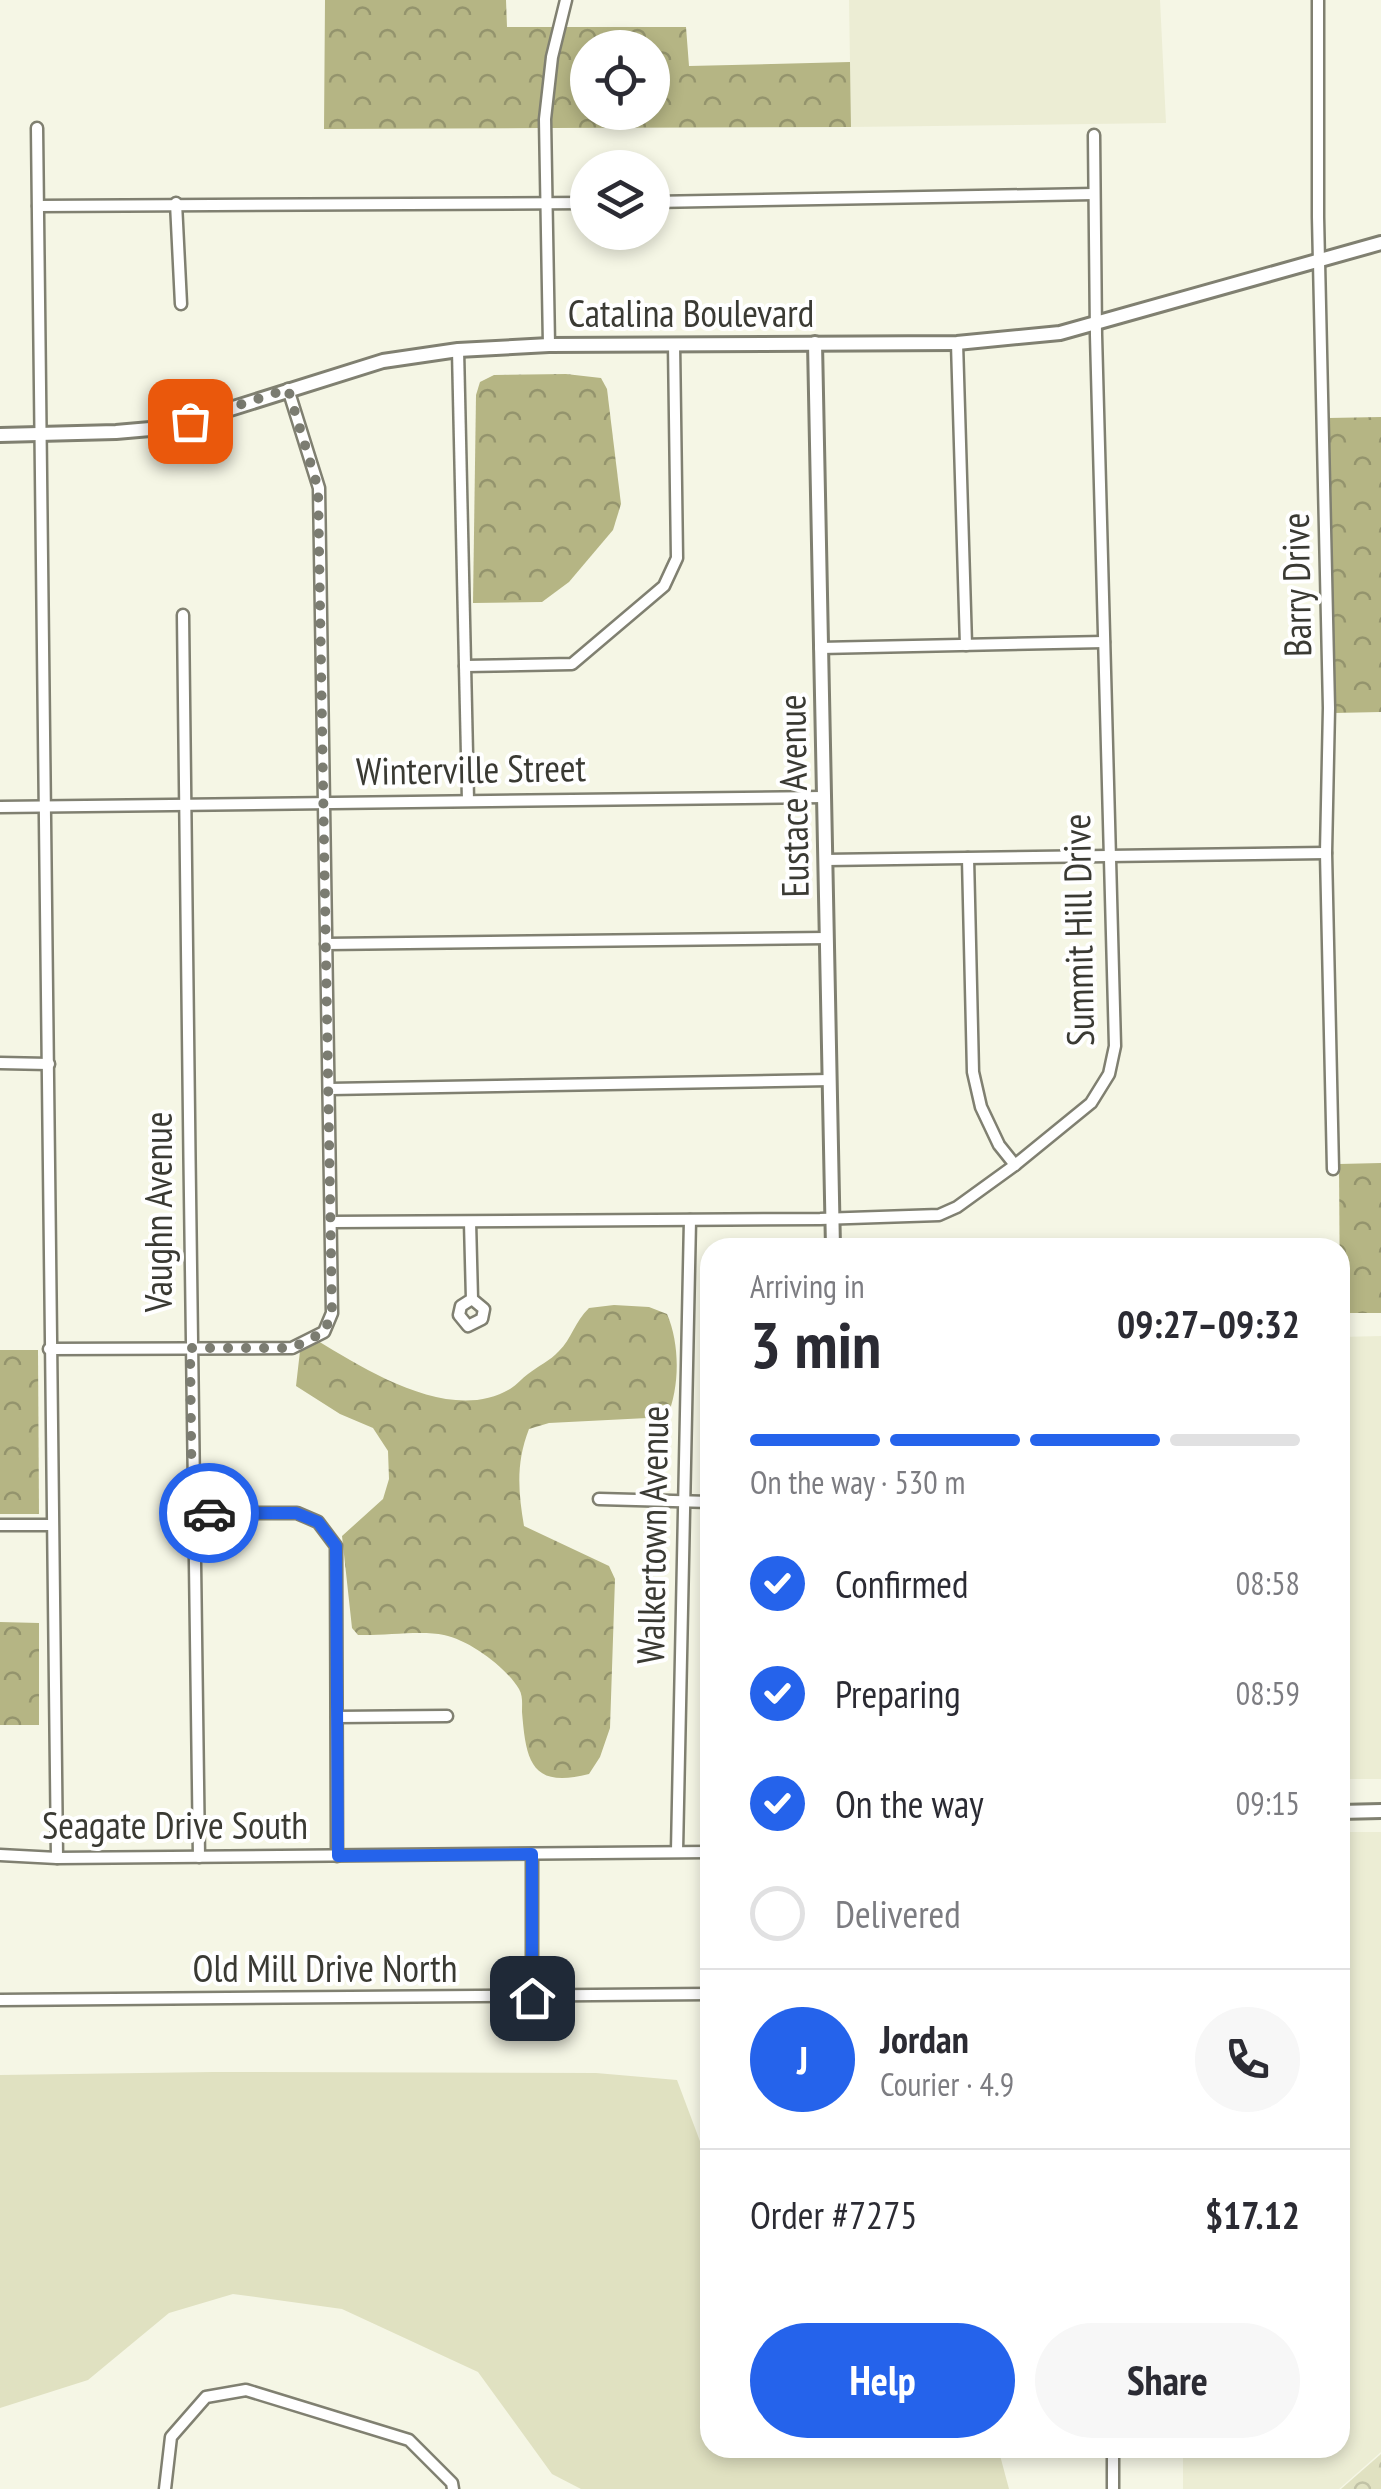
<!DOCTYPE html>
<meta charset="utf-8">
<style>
:root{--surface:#fff;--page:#f7f7f7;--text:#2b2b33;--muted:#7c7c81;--line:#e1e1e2;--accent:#2563eb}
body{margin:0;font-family:"PT Sans Narrow",sans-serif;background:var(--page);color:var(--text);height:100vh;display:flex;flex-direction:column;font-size:38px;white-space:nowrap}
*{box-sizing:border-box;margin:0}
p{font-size:32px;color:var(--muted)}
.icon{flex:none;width:55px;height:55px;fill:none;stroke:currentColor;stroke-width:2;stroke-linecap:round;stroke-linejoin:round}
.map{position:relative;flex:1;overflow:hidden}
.details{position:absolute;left:700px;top:1238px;width:650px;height:1220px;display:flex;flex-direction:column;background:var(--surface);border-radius:30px;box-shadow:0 5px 15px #0003}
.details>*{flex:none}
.fabs{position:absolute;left:570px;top:30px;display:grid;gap:20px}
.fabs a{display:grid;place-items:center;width:100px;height:100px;border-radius:50%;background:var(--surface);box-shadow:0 5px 15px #0003;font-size:50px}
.pin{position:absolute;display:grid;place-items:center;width:85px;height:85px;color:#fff;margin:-42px;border-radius:20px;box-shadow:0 5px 15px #0006}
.courier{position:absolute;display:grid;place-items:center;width:100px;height:100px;margin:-50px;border:8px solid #2563eb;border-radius:50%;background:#fff;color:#222;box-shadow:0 2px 12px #0007}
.headline em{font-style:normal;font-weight:600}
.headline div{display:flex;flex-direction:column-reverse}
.headline{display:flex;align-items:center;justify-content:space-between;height:170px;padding:0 50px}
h1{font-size:65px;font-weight:600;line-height:75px}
.bar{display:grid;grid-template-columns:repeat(4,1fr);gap:15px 10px;align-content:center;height:120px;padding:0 50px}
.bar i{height:12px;border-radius:8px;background:var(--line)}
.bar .on{background:var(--accent)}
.bar p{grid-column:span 4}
.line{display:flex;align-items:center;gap:25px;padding:0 50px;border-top:2px solid var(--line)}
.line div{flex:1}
.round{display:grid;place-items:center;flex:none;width:105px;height:105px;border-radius:52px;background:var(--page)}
ol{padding:0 50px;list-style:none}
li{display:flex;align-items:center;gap:30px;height:110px}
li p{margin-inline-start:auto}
li .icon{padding:10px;border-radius:50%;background:var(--accent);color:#fff;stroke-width:4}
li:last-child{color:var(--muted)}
li i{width:55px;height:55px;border:5px solid var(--line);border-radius:50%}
.cta{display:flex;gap:20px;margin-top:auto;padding:20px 50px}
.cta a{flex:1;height:115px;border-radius:60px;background:var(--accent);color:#fff;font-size:40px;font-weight:600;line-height:115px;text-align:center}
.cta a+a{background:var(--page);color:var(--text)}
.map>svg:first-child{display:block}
.built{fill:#ecedd4}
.grass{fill:#e0e1c1}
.forest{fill:url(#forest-crowns);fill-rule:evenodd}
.park{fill:url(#park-crowns)}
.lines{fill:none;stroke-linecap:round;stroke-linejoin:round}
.minor-casing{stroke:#808071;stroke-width:15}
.tertiary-casing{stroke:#808071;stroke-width:18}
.minor{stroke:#fff;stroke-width:10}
.tertiary{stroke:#fff;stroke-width:12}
.done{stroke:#7b7c71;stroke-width:10;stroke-dasharray:0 18}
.route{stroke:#2563eb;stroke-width:12}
.labels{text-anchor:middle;stroke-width:8;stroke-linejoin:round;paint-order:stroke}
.street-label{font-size:38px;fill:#3a3a33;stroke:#fff}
</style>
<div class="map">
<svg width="1381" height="2489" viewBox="0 0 1381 2489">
<defs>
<pattern id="forest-crowns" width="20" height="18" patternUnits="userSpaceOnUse" patternTransform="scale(2.5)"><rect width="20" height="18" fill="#b5b584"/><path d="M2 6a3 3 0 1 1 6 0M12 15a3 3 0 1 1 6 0" fill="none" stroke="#94946d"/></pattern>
<pattern id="park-crowns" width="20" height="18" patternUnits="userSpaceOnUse" patternTransform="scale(2.5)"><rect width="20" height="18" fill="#e0e1c1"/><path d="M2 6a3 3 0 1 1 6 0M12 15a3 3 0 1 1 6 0" fill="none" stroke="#c1c2a6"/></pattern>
</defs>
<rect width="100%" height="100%" fill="#f5f6e5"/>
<g class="built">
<polygon points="849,0 1160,0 1166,123 851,127"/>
<polygon points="1381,1336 1381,1779 1340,1779 1340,1337"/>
<polygon points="1340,1832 1381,1832 1381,2452 1339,2489 1183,2489 1183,2448 1340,2448"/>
</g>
<polygon class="grass" points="213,2072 596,2073 677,2080 701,2144 710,2153 710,2448 998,2448 1009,2489 581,2489 552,2474 478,2372 342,2309 270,2299 233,2294 169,2313 88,2380 0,2408 0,2075"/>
<g class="forest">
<polygon points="325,0 506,0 507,27 554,27 547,56 540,128 324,129"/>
<path d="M565,27H686L689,66L850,62L851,127L550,128L557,58ZM588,48H652V112H588Z"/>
<polygon points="566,374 601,378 607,389 621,504 613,530 569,582 542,602 473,603 476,395 480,382 494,375"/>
<polygon points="1381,417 1381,712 1334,713 1328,418"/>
<polygon points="1381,1163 1381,1313 1340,1313 1339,1164"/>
<path d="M614,1305L649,1307L667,1314C680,1344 680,1387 667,1417L549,1423L529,1429C516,1462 518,1491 524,1526L609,1566L615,1579L610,1728L600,1757L589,1774C531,1789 526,1761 522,1712C522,1704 523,1696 519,1689C506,1667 469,1640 444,1635C421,1630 384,1636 358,1635L352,1628L342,1536L383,1499L389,1479L388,1451L373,1428L340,1414L296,1386L300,1351L318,1341C368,1371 451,1424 510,1389C517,1385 522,1378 528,1374C538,1366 550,1361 559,1351C571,1340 575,1321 589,1308Z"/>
<polygon points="0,1350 38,1350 39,1514 0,1514"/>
<polygon points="0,1622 39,1623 39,1725 0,1725"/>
</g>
<polygon class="park" points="1381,2454 1381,2489 1341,2489"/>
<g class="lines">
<g class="minor-casing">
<g id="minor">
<polyline points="1318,0 1318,217 1329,708 1326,853 1333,1169"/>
<polyline points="37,128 57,1858"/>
<polyline points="652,202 1094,194"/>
<polyline points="176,203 181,304"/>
<polyline points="38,206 588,203"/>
<polyline points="957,343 966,645"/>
<polyline points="549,345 545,119 552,57 566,0"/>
<polyline points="458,350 468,800"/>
<path d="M183,615C190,1029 190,1443 199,1857"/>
<polyline points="820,648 1104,642"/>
<polyline points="465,666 572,664 664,586 677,558 674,344"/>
<polyline points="0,807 823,797"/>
<polyline points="968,858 973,1072 981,1107 999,1145 1015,1165"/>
<polyline points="825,860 1326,853"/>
<polyline points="326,944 827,938"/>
<polyline points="0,1063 49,1064"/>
<polyline points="330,1089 830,1080"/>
<polyline points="332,1222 820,1219 939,1215 957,1207 1015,1165 1091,1103 1109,1074 1115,1046 1096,335 1094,135"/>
<polyline points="470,1222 472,1299 461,1306 459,1315 468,1326 482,1319 484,1309 472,1299"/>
<polyline points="49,1349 292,1348 324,1332 332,1313 319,488 288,389"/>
<polyline points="599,1499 710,1502"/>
<polyline points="192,1513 297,1513 318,1522 336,1546 337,1856"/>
<polyline points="0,1525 52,1525"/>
<polyline points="337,1717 447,1716"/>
<polyline points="677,1851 690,1220"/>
<polyline points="532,1854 532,1998"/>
<polyline points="0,1855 57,1858 710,1852"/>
<polyline points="0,2000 710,1994"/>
<polyline points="1113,2448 1113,2489"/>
<polyline points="165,2489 171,2437 206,2397 246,2390 409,2440 452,2483 453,2489"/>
</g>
</g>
<g class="tertiary-casing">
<g id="tertiary">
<polyline points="815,343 833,1248"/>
<polyline points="0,435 116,432 173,427 383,361 458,350 549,345 957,343 1060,333 1381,243"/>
<polyline points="1340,1812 1381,1811"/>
</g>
</g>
<use href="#minor" class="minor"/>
<use href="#tertiary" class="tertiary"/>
</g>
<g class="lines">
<polyline class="done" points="190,421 288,389 318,488 332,1313 324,1332 292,1348 190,1348 192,1513 209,1513"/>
<polyline class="route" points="209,1513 296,1513 318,1522 336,1546 338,1856 532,1854 532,1998"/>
</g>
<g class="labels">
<g class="street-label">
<text x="691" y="327">Catalina Boulevard</text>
<text transform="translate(1297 585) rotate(-91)" y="13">Barry Drive</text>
<text transform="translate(471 770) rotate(-1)" y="13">Winterville Street</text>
<text transform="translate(794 796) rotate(-91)" y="13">Eustace Avenue</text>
<text transform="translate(1079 930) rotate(-91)" y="13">Summit Hill Drive</text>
<text transform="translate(159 1212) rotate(-90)" y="13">Vaughn Avenue</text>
<text transform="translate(653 1535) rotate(-89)" y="13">Walkertown Avenue</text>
<text x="175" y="1839">Seagate Drive South</text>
<text x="325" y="1982">Old Mill Drive North</text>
</g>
</g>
</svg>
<div class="fabs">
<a><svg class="icon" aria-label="locate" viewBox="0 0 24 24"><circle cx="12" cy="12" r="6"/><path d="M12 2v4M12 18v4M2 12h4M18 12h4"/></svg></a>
<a><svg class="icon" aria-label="layers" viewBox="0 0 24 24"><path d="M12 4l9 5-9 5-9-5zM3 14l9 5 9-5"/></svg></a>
</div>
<div class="pin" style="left:190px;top:421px;background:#ea580c"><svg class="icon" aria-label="bag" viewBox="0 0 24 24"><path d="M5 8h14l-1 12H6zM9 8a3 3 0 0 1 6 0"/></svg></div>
<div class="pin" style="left:532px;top:1998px;background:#1f2937"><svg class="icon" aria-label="home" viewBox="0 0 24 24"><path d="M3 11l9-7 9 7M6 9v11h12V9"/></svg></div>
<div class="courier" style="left:209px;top:1513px"><svg class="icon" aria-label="car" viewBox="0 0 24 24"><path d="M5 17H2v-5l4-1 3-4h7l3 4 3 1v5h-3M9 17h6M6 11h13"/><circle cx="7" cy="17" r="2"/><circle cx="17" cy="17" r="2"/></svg></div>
<section class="details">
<div class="headline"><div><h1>3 min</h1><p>Arriving in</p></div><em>09:27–09:32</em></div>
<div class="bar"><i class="on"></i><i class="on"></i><i class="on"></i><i></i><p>On the way · 530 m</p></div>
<ol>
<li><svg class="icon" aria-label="check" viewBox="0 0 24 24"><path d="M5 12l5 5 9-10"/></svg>Confirmed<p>08:58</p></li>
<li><svg class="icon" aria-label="check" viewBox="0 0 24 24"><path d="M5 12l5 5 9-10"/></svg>Preparing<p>08:59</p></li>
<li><svg class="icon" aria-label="check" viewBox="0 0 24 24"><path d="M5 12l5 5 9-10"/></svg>On the way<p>09:15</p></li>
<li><i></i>Delivered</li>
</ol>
<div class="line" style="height:180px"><b class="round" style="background:var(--accent);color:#fff">J</b><div><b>Jordan</b><p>Courier · 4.9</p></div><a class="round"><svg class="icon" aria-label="phone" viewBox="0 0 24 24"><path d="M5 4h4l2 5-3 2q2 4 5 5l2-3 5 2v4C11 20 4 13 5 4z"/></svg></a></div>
<div class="line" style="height:130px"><div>Order #7275</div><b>$17.12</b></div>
<div class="cta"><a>Help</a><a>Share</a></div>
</section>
</div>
